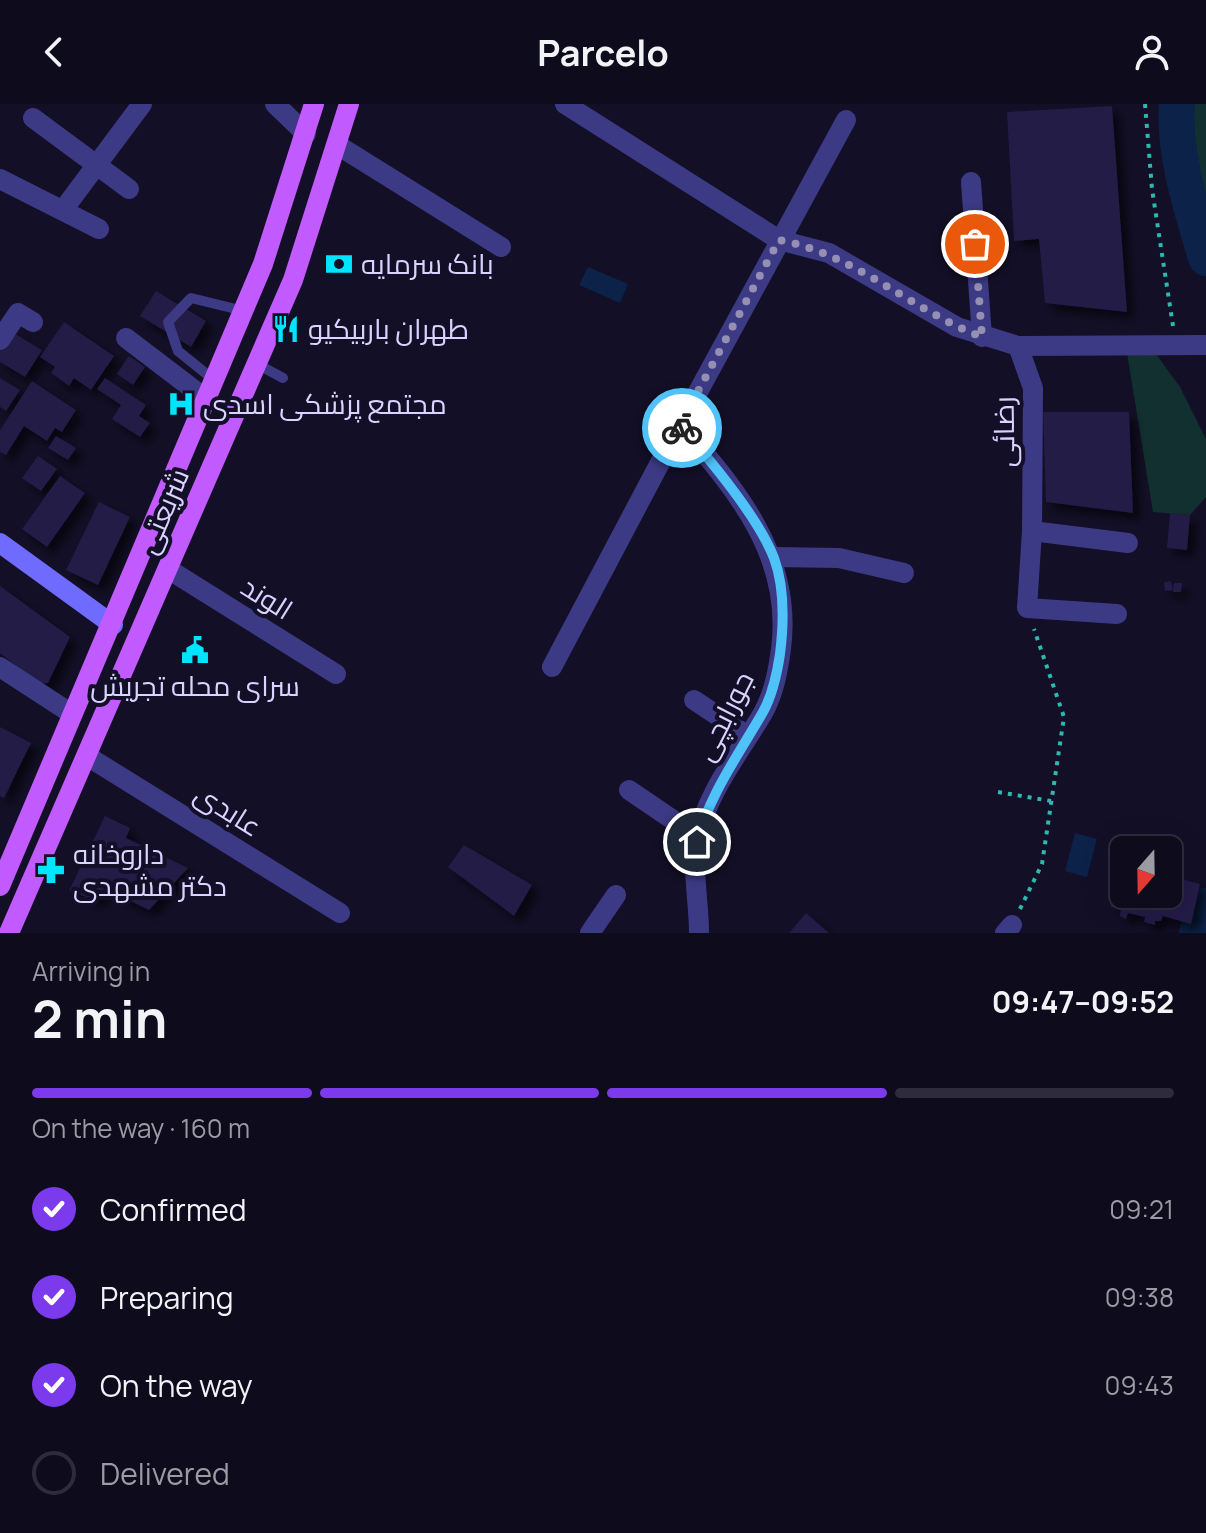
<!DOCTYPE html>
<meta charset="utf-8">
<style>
:root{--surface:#0e0b1c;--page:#1c1929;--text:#f1f3f6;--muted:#9b9ba3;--line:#2e2b3b;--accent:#7c3aed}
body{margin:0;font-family:Manrope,Cairo,sans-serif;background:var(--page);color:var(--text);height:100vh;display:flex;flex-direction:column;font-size:30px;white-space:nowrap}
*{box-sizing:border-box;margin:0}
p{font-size:26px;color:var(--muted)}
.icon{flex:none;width:44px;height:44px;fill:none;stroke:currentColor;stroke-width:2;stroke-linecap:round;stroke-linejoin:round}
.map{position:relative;height:829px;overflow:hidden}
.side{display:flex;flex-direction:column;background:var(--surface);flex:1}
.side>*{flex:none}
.needle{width:52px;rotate:200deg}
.controls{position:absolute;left:1110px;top:732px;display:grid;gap:16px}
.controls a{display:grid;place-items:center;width:72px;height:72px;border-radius:12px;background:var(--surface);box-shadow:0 8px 32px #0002,0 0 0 2px var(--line);font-size:40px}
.pin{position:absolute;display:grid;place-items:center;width:68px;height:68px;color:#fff;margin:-34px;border:4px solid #fff;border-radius:50%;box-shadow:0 2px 8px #0007}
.courier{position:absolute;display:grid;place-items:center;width:80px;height:80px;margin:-40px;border:6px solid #4fc3f7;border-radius:50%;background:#fff;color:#222;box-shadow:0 2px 10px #0007}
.head em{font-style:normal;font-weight:700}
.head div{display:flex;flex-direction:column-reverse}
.head{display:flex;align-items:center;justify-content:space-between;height:136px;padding:0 32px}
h1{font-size:52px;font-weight:700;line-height:60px}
.bar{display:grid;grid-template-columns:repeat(4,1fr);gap:12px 8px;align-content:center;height:96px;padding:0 32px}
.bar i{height:10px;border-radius:6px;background:var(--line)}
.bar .current{background:var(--accent)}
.bar p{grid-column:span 4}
ol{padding:0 32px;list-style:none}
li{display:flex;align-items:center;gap:24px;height:88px}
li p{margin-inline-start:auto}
li .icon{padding:8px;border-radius:50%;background:var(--accent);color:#fff;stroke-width:4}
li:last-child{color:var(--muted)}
li i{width:44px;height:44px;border:4px solid var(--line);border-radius:50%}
header{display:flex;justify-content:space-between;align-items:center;height:104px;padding:0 32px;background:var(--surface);font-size:36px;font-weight:700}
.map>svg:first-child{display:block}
.green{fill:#12302f}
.water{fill:#0c2248}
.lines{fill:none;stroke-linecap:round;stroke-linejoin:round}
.river{stroke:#0c2248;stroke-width:36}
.building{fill:#241b47;filter:url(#shadow)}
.path{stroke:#2fb8b0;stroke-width:4;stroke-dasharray:4 6;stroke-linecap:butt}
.service{stroke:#3d3a85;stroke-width:10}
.minor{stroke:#3d3a85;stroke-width:20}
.secondary{stroke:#6f6bff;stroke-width:20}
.primary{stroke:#c25bff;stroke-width:20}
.done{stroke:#948fb3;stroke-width:8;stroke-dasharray:0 14.4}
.route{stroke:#4fc3f7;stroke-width:10}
.labels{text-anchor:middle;stroke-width:8;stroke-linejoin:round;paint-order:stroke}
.poi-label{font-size:28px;fill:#d9d4ff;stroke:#130f26;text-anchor:start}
.street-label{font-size:28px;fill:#d9d4ff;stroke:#130f26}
</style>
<header><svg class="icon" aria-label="back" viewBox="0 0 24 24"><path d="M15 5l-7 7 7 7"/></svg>Parcelo<svg class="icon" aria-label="person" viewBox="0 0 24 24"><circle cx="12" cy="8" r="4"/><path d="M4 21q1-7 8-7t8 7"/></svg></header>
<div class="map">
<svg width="1206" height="829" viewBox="0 0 1206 829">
<defs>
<filter id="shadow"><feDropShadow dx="7" dy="7" stdDeviation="4" flood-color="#0009"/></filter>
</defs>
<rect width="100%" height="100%" fill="#130f26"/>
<g class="green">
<polygon points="1188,0 1206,0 1206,90 1186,19"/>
<polygon points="1126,243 1156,250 1180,283 1206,335 1206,393 1190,411 1153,408"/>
</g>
<g class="water">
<polygon points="588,163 628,180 620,199 579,181"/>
<polygon points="1075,729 1097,735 1087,773 1065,767"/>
</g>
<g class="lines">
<g class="river">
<path d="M1177,0C1173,50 1192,106 1206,154"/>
<polyline points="1197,829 1206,802"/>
</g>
</g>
<g class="building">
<polygon points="1112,2 1127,208 1045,199 1039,135 1014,137 1007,8"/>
<polygon points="156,187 206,217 191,243 140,212"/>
<polygon points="64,218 114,252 91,286 74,274 69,282 51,269 55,263 40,253"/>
<polygon points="12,228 42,246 25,273 0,258 0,247"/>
<polygon points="129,252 145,263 133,281 117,270"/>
<polygon points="0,274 20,286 6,307 0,303"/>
<polygon points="105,274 146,301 139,312 150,319 140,333 112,315 121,301 97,285"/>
<polygon points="32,277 76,306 62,328 55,324 47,337 24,322 6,351 0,348 0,326"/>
<polygon points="1043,308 1129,308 1133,409 1046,398"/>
<polygon points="56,332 76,344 68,356 48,344"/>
<polygon points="38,352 57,365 41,387 22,374"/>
<polygon points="60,372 85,389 47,443 22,425"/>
<polygon points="99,398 130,413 98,481 66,466"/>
<polygon points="1170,409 1190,411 1187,446 1167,444"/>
<polygon points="1171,477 1173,486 1165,487 1164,478"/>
<polygon points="1174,479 1182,479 1181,488 1173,488"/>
<polygon points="0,482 70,533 48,579 39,580 0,549"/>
<polygon points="0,623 31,639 4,694 0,692"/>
<polygon points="105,712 130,724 126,734 188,764 149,806 104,784 98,797 69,787"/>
<polygon points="464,741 532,781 514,812 448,763"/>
<polygon points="1168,772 1200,780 1191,820 1163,812 1161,817 1155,817 1155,821 1144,818 1145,813 1128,809 1126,815 1120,812 1121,804 1111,803 1116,776 1124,777 1124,790 1168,790"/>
<polygon points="806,809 829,829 789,829"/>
</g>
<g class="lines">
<g class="path">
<polyline points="1145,0 1152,85 1173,222"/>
<polyline points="998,688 1051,697"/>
<polyline points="1020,805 1042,760 1064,613 1034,525"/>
</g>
<g class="service">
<polyline points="257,260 283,274"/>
<polyline points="214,276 178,247 168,218 191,194 244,207"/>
</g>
<g class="minor">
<polyline points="275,0 306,30"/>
<polyline points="565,0 779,136 829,149 957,223 1018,242 1206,241"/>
<polyline points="33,14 129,85"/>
<polyline points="339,42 501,143"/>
<polyline points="0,75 99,125"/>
<polyline points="971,78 982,233"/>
<polyline points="63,106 142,0"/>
<polyline points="126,234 206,295"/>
<polyline points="0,236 18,209 33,218"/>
<polyline points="1018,242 1033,284 1032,427 1027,504 1117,510"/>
<polyline points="1032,427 1128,439"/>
<polyline points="773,453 839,454 904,469"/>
<polyline points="168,465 336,570"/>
<polyline points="0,563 72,610"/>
<polyline points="552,563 680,321"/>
<polyline points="694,596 748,632"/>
<polyline points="87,652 340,809"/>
<polyline points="629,686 698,733"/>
<polyline points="590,829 616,791"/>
<path d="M699,829C699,799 692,768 697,738C704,692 740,648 763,609C774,589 778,567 781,545C793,453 738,387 680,321L846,16"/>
<polyline points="1005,829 1012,821"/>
</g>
<polyline class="secondary" points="0,439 113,521"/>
<g class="primary">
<polyline points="0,782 263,160 314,0"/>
<polyline points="9,829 293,176 349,0"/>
</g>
</g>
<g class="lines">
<path class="done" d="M682,324L680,321L779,136C855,150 911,206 982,233L975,140"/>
<path class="route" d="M682,324C711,357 758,413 774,454C785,484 784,518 780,550C777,570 773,590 763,608C739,650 709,691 697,738"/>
</g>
<defs>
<g id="bank-bare" transform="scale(2.16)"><path d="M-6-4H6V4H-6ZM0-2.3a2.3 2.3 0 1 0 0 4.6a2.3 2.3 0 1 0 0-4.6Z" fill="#00e5ff" stroke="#130f26" stroke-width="2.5" paint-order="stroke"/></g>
<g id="restaurant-bare" transform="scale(2.16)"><path d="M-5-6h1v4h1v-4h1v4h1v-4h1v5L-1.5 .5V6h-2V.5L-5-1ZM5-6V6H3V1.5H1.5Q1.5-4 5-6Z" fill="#00e5ff" stroke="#130f26" stroke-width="2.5" paint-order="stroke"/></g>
<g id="hospital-bare" transform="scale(2.16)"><path d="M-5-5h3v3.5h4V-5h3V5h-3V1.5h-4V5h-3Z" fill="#00e5ff" stroke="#130f26" stroke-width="2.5" paint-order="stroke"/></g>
<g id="civic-bare" transform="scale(2.16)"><path d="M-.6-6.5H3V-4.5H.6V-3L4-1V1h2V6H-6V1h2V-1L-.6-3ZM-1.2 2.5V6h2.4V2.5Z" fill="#00e5ff" stroke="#130f26" stroke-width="2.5" paint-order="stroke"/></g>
<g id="pharmacy-bare" transform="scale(2.16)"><path d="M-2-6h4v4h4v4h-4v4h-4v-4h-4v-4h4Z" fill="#00e5ff" stroke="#130f26" stroke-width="2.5" paint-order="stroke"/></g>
</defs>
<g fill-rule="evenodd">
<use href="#bank-bare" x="339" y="160"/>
<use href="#restaurant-bare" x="286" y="225"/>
<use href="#hospital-bare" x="181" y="300"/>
<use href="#civic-bare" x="195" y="546"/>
<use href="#pharmacy-bare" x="51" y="766"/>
</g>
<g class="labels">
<g class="poi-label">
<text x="361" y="170">بانک سرمایه</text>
<text x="308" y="235">طهران باربیکیو</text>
<text x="203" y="310">مجتمع پزشکی اسدی</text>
<text x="195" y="592" text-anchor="middle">سرای محله تجریش</text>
<text x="73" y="760">داروخانه<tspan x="73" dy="32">دکتر مشهدی</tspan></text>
</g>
<g class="street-label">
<text transform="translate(1004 328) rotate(-91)" y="10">رضائی</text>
<text transform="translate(163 407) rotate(-67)" y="10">شریعتی</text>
<text transform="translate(267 494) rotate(32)" y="10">الوند</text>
<text transform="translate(724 612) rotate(-63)" y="10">جورابچی</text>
<text transform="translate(228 706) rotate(32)" y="10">عابدی</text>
</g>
</g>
</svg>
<div class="controls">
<a><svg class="needle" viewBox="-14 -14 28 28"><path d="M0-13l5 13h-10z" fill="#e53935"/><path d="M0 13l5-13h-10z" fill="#9b9ba3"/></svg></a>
</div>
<div class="pin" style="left:975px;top:140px;background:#ea580c"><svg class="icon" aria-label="bag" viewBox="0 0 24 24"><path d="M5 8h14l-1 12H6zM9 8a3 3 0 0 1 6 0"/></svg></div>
<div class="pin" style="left:697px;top:738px;background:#1f2937"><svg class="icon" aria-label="home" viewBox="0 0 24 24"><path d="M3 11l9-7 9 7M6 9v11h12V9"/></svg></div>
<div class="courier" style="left:682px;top:324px"><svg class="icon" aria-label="bike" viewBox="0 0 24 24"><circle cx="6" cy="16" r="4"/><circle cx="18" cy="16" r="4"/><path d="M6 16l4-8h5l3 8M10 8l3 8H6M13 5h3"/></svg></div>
</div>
<section class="side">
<div class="head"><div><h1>2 min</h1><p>Arriving in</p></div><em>09:47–09:52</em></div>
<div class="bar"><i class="current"></i><i class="current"></i><i class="current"></i><i></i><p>On the way · 160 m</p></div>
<ol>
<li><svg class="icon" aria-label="check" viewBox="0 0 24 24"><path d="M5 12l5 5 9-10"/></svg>Confirmed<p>09:21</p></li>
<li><svg class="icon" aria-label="check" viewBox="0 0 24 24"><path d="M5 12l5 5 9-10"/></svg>Preparing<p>09:38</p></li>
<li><svg class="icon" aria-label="check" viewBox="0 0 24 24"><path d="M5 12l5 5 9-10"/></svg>On the way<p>09:43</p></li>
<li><i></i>Delivered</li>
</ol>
</section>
